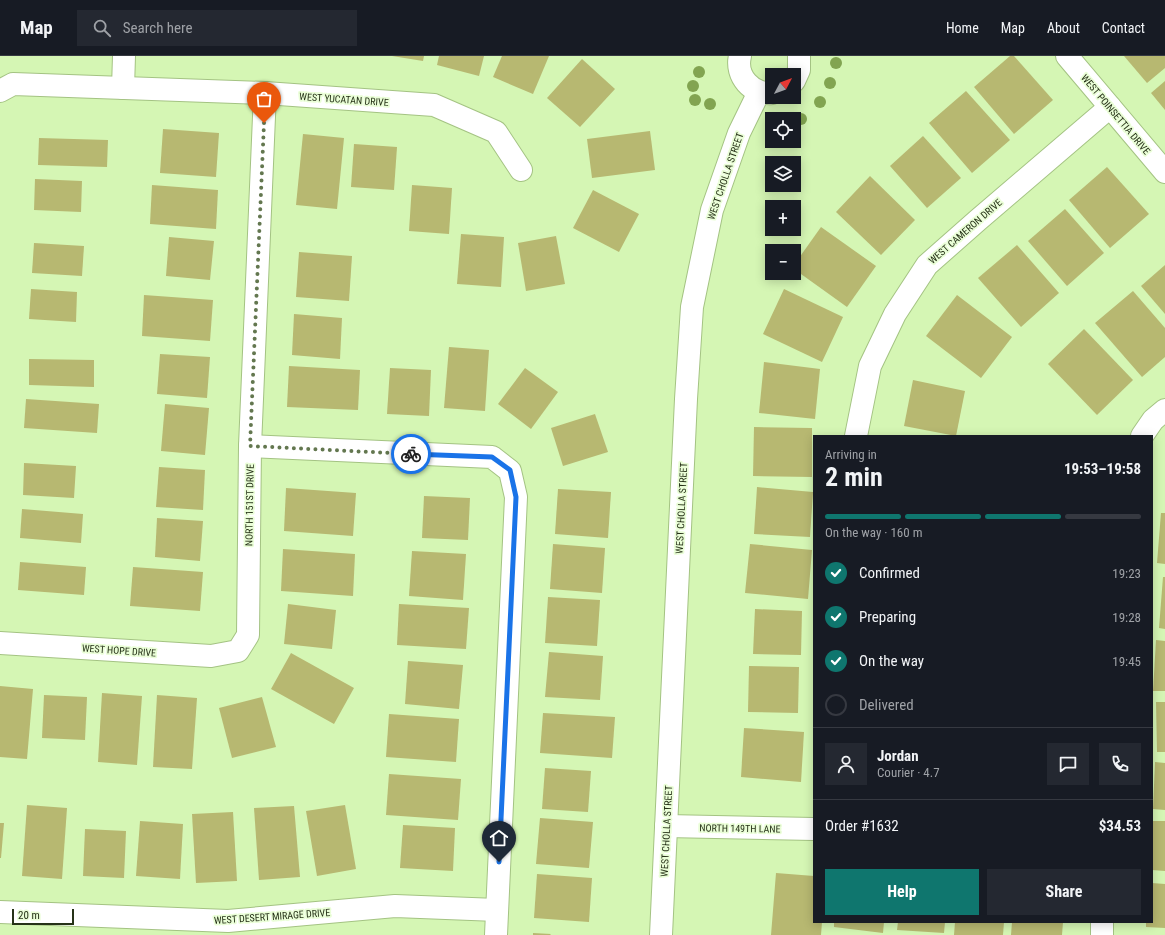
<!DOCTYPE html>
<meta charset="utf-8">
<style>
:root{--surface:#171b24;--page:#242831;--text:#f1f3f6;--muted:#9ea1a6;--line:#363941;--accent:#0f766e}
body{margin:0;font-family:"Roboto Condensed",sans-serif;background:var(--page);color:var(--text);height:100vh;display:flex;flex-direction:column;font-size:15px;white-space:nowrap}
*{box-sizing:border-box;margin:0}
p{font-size:13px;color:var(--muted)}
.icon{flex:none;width:22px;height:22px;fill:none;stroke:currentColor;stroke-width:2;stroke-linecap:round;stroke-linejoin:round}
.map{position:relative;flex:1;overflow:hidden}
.panel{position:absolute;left:813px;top:379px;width:340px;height:488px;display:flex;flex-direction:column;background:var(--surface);border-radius:0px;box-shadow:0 2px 10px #0003}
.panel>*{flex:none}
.needle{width:26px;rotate:49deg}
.controls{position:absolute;left:765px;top:12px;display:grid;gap:8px}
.controls a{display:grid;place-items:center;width:36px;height:36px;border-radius:0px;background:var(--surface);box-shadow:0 2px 10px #0003;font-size:20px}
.scale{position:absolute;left:12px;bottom:10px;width:62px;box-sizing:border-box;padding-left:4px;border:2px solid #263218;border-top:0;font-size:11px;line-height:14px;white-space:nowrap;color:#263218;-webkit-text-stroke:3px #eafed7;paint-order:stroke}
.pin{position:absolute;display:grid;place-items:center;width:34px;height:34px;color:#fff;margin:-41px -17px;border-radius:50% 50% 50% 0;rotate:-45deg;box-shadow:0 0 4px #0007}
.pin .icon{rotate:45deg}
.courier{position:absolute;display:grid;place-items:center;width:40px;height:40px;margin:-20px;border:3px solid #1a73e8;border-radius:50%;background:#fff;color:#222;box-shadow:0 1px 5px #0007}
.overview em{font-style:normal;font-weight:700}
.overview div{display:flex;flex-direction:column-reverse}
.overview{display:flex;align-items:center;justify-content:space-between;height:68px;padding:0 12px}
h1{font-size:26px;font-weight:700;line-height:30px}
.bar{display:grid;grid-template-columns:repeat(4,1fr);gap:6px 4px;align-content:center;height:48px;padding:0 12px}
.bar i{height:5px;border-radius:3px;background:var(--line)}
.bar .selected{background:var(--accent)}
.bar p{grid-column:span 4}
.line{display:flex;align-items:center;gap:10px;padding:0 12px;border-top:1px solid var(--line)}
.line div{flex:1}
.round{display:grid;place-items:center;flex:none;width:42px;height:42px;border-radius:0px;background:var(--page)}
ol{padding:0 12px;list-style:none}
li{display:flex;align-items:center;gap:12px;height:44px}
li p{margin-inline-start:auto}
li .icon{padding:4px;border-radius:50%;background:var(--accent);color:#fff;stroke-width:4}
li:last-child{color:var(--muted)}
li i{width:22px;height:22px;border:2px solid var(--line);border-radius:50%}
.action{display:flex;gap:8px;margin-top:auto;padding:8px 12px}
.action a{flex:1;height:46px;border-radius:0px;background:var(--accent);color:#fff;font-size:16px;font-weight:700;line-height:46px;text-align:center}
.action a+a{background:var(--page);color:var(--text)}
header{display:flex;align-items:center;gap:24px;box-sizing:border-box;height:56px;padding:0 20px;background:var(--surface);border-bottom:1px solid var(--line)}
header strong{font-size:19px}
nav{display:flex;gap:22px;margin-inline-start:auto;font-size:14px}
.search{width:280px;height:36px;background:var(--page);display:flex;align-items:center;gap:10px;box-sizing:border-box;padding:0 14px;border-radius:0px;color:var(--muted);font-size:15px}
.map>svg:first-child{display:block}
.building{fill:#b7b871}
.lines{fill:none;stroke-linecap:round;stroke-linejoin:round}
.minor-casing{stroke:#a4c383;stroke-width:24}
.minor{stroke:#fff;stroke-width:22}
.tree{fill:#82a451}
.done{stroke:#63774f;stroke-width:4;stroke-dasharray:0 7.2}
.route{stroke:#1a73e8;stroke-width:5}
.labels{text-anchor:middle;stroke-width:3.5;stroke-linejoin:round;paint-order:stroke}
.street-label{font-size:10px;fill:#263218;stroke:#eafed7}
</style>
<header>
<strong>Map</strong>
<div class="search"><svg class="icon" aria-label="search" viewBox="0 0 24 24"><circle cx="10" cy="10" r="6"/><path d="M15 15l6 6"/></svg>Search here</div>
<nav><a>Home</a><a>Map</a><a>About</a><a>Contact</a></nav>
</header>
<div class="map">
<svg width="1165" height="879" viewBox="0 0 1165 879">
<rect width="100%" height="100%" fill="#d5f6b4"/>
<g class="building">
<polygon points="392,0 424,0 423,5"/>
<polygon points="439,0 484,0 479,20 437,9"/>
<polygon points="502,0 549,0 533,38 493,21"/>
<polygon points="1010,0 1014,0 1053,44 1014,78 974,31"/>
<polygon points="1124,0 1165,0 1165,12 1147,27"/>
<polygon points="582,3 615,33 580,71 547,42"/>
<polygon points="1165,25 1165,54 1151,37"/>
<polygon points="966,35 1010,84 972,117 929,67"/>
<polygon points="163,73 219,77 216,121 160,117"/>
<polygon points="650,75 655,114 592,122 587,83"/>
<polygon points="303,78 344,82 337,153 296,149"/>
<polygon points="923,80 961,122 927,152 890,110"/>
<polygon points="39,82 108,84 107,111 38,109"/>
<polygon points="354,88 397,91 394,134 351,131"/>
<polygon points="1107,111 1149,158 1110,192 1069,144"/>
<polygon points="870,120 915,164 881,199 836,156"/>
<polygon points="35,123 82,125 81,156 34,154"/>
<polygon points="152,129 218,134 216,173 150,168"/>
<polygon points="412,129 452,132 449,178 409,175"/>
<polygon points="593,134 639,158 619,196 573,172"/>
<polygon points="1065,153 1104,197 1067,230 1028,185"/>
<polygon points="821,171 876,210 847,251 794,213 794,209"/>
<polygon points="461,178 504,181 501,231 457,228"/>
<polygon points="556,180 565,228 526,235 518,187"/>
<polygon points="169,181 214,185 210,224 166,220"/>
<polygon points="34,187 84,190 82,220 32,217"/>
<polygon points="1017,189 1059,237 1021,271 978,222"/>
<polygon points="299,196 352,200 349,245 296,241"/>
<polygon points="1165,209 1165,258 1141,230"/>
<polygon points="31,233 77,236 76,266 29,263"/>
<polygon points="784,233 843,261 822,306 763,278"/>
<polygon points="1133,235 1165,272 1165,301 1142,321 1095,267"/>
<polygon points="144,239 213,244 210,285 142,280"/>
<polygon points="957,239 1012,281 981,322 926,280"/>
<polygon points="294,258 342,262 340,303 292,299"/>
<polygon points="1084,273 1133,324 1097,359 1048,308"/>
<polygon points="449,291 489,294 485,355 444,352"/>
<polygon points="160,298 210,301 207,342 157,338"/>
<polygon points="29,303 94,304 94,331 29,329"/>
<polygon points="764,306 820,313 815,363 759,357"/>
<polygon points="289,310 360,314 358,354 287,351"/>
<polygon points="390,312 431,314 429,360 387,358"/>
<polygon points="525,312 558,336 531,373 498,348"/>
<polygon points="913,324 965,335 956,380 904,370"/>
<polygon points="26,343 99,348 97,377 24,372"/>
<polygon points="165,348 209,352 205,399 161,395"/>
<polygon points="595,358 608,396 563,410 551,372"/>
<polygon points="754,371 812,372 812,421 753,420"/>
<polygon points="24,407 76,410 74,442 23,439"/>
<polygon points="159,411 205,414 203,454 156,451"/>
<polygon points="757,431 813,436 810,481 754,478"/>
<polygon points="286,432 356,437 353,480 284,475"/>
<polygon points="558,433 611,436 608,482 555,478"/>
<polygon points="424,440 470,442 468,484 422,482"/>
<polygon points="22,453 83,458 81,487 20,482"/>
<polygon points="1161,457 1165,457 1165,508 1157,507"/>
<polygon points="157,462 203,465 200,505 155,501"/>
<polygon points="553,488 605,492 602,537 550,533"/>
<polygon points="750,488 812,494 808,543 745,537"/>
<polygon points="283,493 355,498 353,540 281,535"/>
<polygon points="412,495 466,498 463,544 409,540"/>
<polygon points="20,506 86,511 84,539 18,534"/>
<polygon points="133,511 203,516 200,555 130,550"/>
<polygon points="1163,521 1165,521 1165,573 1159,572"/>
<polygon points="548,541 600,544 597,590 545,587"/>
<polygon points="288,548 336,554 332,593 284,588"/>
<polygon points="399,548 469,552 466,593 397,589"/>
<polygon points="755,553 802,555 801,599 753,598"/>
<polygon points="1156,584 1165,585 1165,635 1153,635"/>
<polygon points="549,596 603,600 600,644 545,641"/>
<polygon points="291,597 354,632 334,668 271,633"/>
<polygon points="408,605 463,609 459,653 405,648"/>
<polygon points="749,610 799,611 798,657 748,656"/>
<polygon points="0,630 33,633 27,703 0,701"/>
<polygon points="102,637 142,640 137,709 98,706"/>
<polygon points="44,639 87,641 85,684 42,682"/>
<polygon points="157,639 197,642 192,713 153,711"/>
<polygon points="262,641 276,691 232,702 219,652"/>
<polygon points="1156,646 1165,646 1165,696 1157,696"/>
<polygon points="543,657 615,661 612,702 540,697"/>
<polygon points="389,658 459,663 456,706 386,701"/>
<polygon points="744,672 804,676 801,726 741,721"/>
<polygon points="1155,706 1165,707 1165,754 1153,753"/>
<polygon points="545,712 591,715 588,756 542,753"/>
<polygon points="389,718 461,723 458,764 386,759"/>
<polygon points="27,749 67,752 62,823 22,820"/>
<polygon points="345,749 356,813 317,820 306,755"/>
<polygon points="294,750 300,821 259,824 254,752"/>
<polygon points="233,756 237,825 196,827 192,758"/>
<polygon points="540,762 593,766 589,812 536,808"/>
<polygon points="140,765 183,768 180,823 136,820"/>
<polygon points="1152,765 1165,765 1165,815 1152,814"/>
<polygon points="0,767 4,767 1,802 0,802"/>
<polygon points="403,769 455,772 453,815 400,812"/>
<polygon points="85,773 126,775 124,822 83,820"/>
<polygon points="776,817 814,820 814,866 822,866 821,879 771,879"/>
<polygon points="537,818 592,822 589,866 534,862"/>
<polygon points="1152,827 1165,828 1165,872 1146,871 1146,866 1152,866"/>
<polygon points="834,866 884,866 883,877 834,871"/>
<polygon points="898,866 945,866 944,877 897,874"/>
<polygon points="955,866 1004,866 1003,879 954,879"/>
<polygon points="1012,866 1063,866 1062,879 1011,879"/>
<polygon points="533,877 551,878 550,879 533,879"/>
</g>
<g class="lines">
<g class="minor-casing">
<g id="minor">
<path d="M740,0C735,20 752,39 772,37"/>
<polyline points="1067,0 1165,116"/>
<polyline points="794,25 799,14 799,0"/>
<polyline points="123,32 124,0"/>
<polyline points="0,35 13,28 265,37 434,49 496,76 521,114"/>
<polyline points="856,380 870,310 895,258 927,209 978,164 1110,51"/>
<polyline points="1142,380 1153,364 1165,354"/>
<polyline points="250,390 492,401 510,415 516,441 496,879"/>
<polyline points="0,587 211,600 238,595 248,579 250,390 265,37"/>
<polyline points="666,770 814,773"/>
<polyline points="0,856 228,865 395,850 497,854"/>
<polyline points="661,879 686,343 692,251 712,154 739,77 759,36"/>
<polyline points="1102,879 1102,866"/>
</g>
</g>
<use href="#minor" class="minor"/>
</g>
<g class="tree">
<circle cx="836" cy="7" r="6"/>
<circle cx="699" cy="16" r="6"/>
<circle cx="830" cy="27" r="6"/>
<circle cx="693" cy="30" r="6"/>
<circle cx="695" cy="44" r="6"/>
<circle cx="820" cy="46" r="6"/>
<circle cx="710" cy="48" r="6"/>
<circle cx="801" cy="63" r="6"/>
</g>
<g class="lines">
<polyline class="done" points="264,67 250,390 411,398"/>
<polyline class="route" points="411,398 492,401 510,414 516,441 499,806"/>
</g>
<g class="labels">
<g class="street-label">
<text transform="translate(344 43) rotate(4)" y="4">WEST YUCATAN DRIVE</text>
<text transform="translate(1116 58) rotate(50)" y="4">WEST POINSETTIA DRIVE</text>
<text transform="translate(725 120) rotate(-71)" y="4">WEST CHOLLA STREET</text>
<text transform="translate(965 175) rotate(-41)" y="4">WEST CAMERON DRIVE</text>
<text transform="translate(249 449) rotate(-89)" y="4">NORTH 151ST DRIVE</text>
<text transform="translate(681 452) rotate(-87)" y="4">WEST CHOLLA STREET</text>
<text transform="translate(119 594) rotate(4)" y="4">WEST HOPE DRIVE</text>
<text transform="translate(740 772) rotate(1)" y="4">NORTH 149TH LANE</text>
<text transform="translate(666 775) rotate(-87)" y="4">WEST CHOLLA STREET</text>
<text transform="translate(272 860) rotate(-4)" y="4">WEST DESERT MIRAGE DRIVE</text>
</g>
</g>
</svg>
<div class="controls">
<a><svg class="needle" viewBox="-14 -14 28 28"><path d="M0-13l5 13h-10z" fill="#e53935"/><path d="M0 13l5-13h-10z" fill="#9ea1a6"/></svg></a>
<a><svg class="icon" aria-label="locate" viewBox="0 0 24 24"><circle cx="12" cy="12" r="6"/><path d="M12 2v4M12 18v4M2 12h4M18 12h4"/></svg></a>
<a><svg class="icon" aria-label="layers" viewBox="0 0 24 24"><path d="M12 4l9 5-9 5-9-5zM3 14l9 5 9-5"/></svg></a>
<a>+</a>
<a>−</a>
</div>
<div class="scale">20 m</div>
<div class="pin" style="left:264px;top:67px;background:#ea580c"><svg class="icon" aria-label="bag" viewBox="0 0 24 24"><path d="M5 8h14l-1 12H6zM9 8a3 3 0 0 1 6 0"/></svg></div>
<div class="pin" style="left:499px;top:806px;background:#1f2937"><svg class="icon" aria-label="home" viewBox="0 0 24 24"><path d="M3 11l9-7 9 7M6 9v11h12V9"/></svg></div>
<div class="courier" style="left:411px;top:398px"><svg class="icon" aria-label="bike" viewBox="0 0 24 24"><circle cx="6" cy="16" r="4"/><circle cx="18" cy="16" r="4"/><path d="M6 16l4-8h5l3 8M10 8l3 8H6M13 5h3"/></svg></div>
<section class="panel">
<div class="overview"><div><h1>2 min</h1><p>Arriving in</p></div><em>19:53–19:58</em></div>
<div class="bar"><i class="selected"></i><i class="selected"></i><i class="selected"></i><i></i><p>On the way · 160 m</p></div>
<ol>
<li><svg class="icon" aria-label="check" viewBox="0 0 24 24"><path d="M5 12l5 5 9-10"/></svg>Confirmed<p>19:23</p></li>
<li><svg class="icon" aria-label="check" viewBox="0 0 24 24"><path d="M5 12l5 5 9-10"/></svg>Preparing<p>19:28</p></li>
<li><svg class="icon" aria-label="check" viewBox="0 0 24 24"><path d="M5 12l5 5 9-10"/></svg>On the way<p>19:45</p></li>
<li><i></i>Delivered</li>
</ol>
<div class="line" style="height:72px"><a class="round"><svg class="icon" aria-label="person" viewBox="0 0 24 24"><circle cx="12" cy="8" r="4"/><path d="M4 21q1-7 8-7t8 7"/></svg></a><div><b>Jordan</b><p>Courier · 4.7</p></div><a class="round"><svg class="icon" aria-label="chat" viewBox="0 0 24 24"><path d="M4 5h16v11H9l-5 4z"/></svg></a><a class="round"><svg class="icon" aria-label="phone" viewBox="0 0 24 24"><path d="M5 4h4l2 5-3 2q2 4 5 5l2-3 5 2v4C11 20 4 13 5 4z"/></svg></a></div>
<div class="line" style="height:52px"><div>Order #1632</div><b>$34.53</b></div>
<div class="action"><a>Help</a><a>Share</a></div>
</section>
</div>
